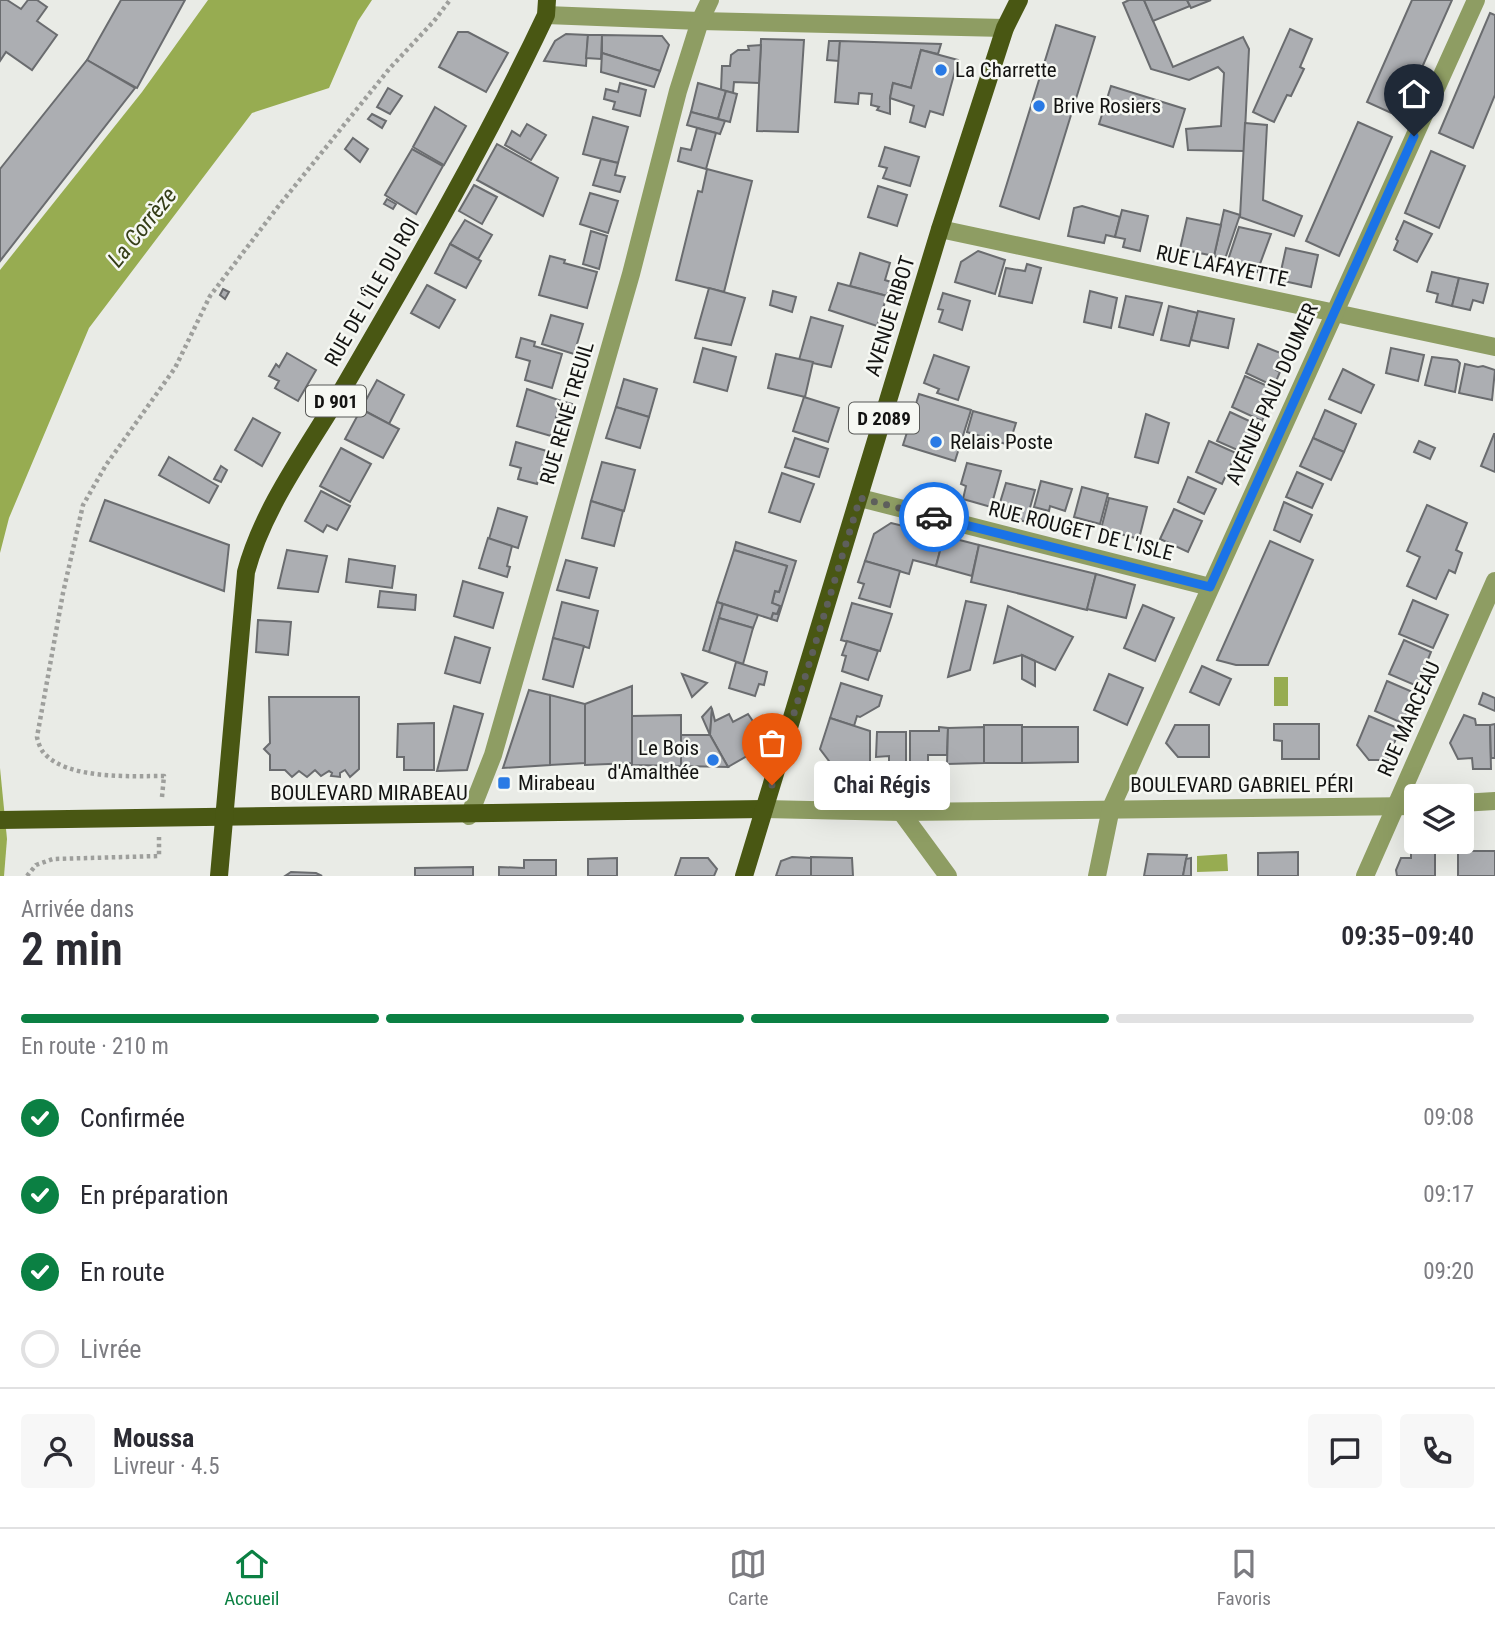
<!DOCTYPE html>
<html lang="fr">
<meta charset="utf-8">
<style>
:root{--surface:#fff;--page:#f7f7f7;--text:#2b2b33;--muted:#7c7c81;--line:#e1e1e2;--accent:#0b8043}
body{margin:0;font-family:"Roboto Condensed",sans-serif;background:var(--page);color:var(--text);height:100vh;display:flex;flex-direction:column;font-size:26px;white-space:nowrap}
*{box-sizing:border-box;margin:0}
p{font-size:23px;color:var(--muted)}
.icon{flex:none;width:38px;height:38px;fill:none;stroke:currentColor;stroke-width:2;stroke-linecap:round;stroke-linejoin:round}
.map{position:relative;height:876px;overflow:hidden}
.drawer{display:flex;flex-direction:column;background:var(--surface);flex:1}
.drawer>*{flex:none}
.buttons{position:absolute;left:1404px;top:784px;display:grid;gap:14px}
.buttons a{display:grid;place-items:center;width:70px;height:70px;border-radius:7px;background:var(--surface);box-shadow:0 7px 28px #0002;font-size:35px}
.pin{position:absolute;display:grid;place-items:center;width:60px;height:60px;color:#fff;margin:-72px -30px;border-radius:50% 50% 50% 0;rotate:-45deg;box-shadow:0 0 7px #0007}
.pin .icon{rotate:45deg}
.courier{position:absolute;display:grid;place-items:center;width:70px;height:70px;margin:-35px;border:5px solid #1a73e8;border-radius:50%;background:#fff;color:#222;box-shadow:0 2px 9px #0007}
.bubble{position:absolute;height:49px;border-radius:7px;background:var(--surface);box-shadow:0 7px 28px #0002;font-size:23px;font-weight:600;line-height:49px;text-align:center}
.headline em{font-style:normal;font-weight:600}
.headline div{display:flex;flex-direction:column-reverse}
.headline{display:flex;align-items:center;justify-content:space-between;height:119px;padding:0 21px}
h1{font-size:46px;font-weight:600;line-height:52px}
.bar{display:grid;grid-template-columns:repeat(4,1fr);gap:10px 7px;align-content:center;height:84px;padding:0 21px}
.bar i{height:9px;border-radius:5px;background:var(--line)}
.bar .on{background:var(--accent)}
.bar p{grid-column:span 4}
.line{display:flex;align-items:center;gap:18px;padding:0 21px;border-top:2px solid var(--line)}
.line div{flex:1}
.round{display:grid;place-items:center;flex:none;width:74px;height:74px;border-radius:7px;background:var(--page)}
ol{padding:0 21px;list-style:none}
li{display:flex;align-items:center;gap:21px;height:77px}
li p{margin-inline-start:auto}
li .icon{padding:7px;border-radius:50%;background:var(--accent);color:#fff;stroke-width:4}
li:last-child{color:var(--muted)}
li i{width:38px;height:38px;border:4px solid var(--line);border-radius:50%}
.tabs{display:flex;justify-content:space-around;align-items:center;height:98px;border-top:2px solid var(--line);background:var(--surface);font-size:19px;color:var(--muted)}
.tabs a{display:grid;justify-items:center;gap:4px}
.tabs .on{color:var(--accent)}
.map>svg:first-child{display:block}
.water{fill:#97ac51}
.building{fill:#acaeb2;stroke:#6a6c6f;stroke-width:2}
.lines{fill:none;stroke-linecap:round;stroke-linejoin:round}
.path{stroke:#9e9f9c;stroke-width:4.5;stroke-dasharray:3.5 3.5;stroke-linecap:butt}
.minor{stroke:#8e9d63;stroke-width:18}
.major{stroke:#495713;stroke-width:18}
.done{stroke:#5e5f5c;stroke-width:7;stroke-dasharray:0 12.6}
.route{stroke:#1a73e8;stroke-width:9}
.poi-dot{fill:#297ae5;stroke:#f6f8f3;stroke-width:2.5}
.labels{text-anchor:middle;stroke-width:5;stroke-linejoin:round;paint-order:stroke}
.shield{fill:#f6f8f3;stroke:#575856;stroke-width:2}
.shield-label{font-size:19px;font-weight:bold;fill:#131312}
.poi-label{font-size:21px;fill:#131312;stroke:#f6f8f3;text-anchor:start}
.street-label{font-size:21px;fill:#131312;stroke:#f6f8f3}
.water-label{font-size:23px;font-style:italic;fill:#353e17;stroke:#f6f8f3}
</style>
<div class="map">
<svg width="1495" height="876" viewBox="0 0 1495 876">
<rect width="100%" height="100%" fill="#e9ebe6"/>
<g class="water">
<polygon points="208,0 372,0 358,21 329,88 252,113 89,328 9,518 0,553 0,270 142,92"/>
<rect x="1274" y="677" width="14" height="29"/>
<polygon points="0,768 7,839 4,876 0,876"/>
<polygon points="1227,854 1228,871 1197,872 1197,856"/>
</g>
<g class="building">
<polygon points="0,0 7,0 21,9 28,0 37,0 47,7 37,21 57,35 32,70 6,52 0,61"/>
<polygon points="121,0 185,0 137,88 87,60"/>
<polygon points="1144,0 1173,67 1243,37 1249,49 1244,151 1188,150 1186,129 1221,126 1224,73 1218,67 1189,80 1151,69 1123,3 1129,0"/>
<polygon points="1144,0 1187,0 1190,6 1153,21"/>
<polygon points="1187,0 1211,0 1191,8"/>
<polygon points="1412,0 1452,0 1400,117 1367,102"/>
<polygon points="1490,13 1495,15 1495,95 1473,148 1439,133"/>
<polygon points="1056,25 1095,37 1039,219 1000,206"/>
<polygon points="1290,29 1312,39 1300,67 1304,69 1291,96 1287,95 1274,122 1253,112"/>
<polygon points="458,32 468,32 508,53 486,92 439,67"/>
<polygon points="566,34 588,35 586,66 544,61 555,41"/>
<polygon points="588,35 602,35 601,59 586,58"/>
<polygon points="602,35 662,36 669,45 660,71 602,53"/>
<polygon points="761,39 804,40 798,132 757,131"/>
<polygon points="829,41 840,41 839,61 827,60"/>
<polygon points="840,41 941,44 938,54 921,50 911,88 893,83 890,98 890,114 877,110 879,107 871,105 872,94 859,93 858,104 835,102"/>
<polygon points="761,45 759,83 734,82 733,93 721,90 722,66 730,66 731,55 738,50 749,50 748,46"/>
<polygon points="921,50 958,60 943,115 930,111 925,127 910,122 914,106 890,98 893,83 911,88"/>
<polygon points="602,53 660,71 654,87 601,72"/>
<polygon points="87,60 135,88 0,261 0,169"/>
<polygon points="620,83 646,90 640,116 613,109 615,102 604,99 606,89 618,92"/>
<polygon points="698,83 726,91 718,119 691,112"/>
<polygon points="1111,86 1185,109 1173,147 1099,124"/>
<polygon points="388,88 402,96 390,114 377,107"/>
<polygon points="726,91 737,94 730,122 718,119"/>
<polygon points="435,107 466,126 444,165 413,147"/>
<polygon points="691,112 725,121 720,134 687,125"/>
<polygon points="372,114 386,121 382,128 368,119"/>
<polygon points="593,117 628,127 618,163 583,154"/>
<polygon points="1358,122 1392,137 1339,256 1306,241"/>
<polygon points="1245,123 1267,125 1263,200 1302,216 1294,236 1240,217"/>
<polygon points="527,124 546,135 531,160 505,145 512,131 520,136"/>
<polygon points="697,128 716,133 706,169 678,161 681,148 691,150"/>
<polygon points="353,138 368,149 360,162 345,149"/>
<polygon points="497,144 558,178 543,216 477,180"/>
<polygon points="885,147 919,157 910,186 883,178 887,168 879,166"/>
<polygon points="412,149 443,166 416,214 385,195"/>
<polygon points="1431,151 1465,166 1439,228 1405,213"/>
<polygon points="601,159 618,163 615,175 625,177 620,192 593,185"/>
<polygon points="707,169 752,181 724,292 676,280 698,191 702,192"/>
<polygon points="474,185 497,197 482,224 459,211"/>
<polygon points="878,186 907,195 897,226 868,217"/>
<polygon points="590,193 618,201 608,233 580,224"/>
<polygon points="387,199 396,204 393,209 384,204"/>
<polygon points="1082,206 1120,217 1115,237 1106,235 1104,243 1068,236 1074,208"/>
<polygon points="1122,210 1148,216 1140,251 1123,247 1125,239 1115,237"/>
<polygon points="1224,210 1240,215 1225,259 1214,256"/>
<polygon points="1187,218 1221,225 1214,256 1180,249"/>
<polygon points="465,220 492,235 478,259 450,244"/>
<polygon points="1404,221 1432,234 1417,262 1394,250 1398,241 1396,239"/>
<polygon points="1239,227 1271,234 1257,272 1240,268 1242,263 1228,260"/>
<polygon points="591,231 607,236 599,269 583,264"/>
<polygon points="450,244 481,261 466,288 435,273"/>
<polygon points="1286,248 1318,255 1311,287 1279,280"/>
<polygon points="978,251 1005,260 995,294 955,282 961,262"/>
<polygon points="860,253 890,263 885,280 891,282 887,296 850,286"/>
<polygon points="550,256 565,260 564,263 597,272 587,308 539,295"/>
<polygon points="1027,264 1041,268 1032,303 999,296 1006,268 1025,271"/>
<polygon points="1432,272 1459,278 1452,306 1436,302 1438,294 1427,291"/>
<polygon points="1459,278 1488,284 1483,303 1473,300 1470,310 1452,306"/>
<polygon points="838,283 887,296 877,326 829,310"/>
<polygon points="427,285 455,300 439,328 411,313"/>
<polygon points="709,288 745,298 731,345 695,338"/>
<polygon points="223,289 229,292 225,299 220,295"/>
<polygon points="773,291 796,297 792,312 770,305"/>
<polygon points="1090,291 1117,298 1111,328 1084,322"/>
<polygon points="943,293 970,301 962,330 939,322 943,310 938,309"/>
<polygon points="1126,296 1162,303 1153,335 1119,327"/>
<polygon points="1169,306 1198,313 1189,346 1161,340"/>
<polygon points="1198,311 1234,319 1228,348 1191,340"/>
<polygon points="551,315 583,324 574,354 542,344"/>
<polygon points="811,317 843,326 831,367 799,360"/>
<polygon points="521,338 535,342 534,346 562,354 552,388 525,380 530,361 516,357"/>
<polygon points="1258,344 1283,354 1276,370 1280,372 1274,386 1246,373"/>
<polygon points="703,348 736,357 727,391 694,382"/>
<polygon points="1391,348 1424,355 1418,381 1386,373"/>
<polygon points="287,353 316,370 298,401 275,388 279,381 269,376 276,364 279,367"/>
<polygon points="776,354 813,362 805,397 768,388"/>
<polygon points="934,355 969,367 958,400 937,393 939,389 924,383"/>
<polygon points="1432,357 1457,360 1460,363 1455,392 1425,385"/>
<polygon points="1465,364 1478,367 1483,366 1495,370 1492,400 1459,393"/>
<polygon points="1343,369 1374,385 1361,413 1329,399"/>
<polygon points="1245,376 1276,390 1262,421 1232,407"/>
<polygon points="624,379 657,389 649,417 616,407"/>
<polygon points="377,380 404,395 389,424 361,409"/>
<polygon points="527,389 561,401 551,436 517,426"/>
<polygon points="919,394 971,410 955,461 903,445"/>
<polygon points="804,397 839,408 828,442 793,431"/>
<polygon points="561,401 572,404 567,420 556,417"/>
<polygon points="616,407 649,417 640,448 606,438"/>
<polygon points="361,409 399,429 383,458 345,439"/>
<polygon points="1325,410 1356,424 1344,452 1313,438"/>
<polygon points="973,411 1016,423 1009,445 967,432"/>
<polygon points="1230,412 1260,426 1254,439 1249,437 1242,452 1217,441"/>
<polygon points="1146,414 1169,423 1158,463 1135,457"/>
<polygon points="253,418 280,433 262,466 235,450"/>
<polygon points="1494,434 1495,434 1495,472 1481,466"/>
<polygon points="795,438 828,449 819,477 785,467"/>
<polygon points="1313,438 1344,452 1331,480 1300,466"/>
<polygon points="1209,441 1236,453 1222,484 1196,472"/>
<polygon points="1419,441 1435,448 1430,459 1414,452"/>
<polygon points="516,442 547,451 537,484 518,479 521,468 510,465"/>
<polygon points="341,448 371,464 350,502 320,486"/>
<polygon points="169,457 218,486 209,503 159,475"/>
<polygon points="602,462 635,470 624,511 591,501"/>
<polygon points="967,463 1001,471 991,507 963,499 966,486 961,484"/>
<polygon points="221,466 227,470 221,482 214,479"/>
<polygon points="1297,472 1323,484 1312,508 1286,497"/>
<polygon points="782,473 814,484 800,522 769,512"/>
<polygon points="1188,477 1216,489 1204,514 1178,502"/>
<polygon points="1041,481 1072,489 1065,511 1050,506 1049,511 1034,507"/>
<polygon points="1006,483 1035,490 1026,522 1010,517 1011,512 998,509"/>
<polygon points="1082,487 1108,494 1100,524 1074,517"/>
<polygon points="321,491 350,506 337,530 327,525 323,532 305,521"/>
<polygon points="1109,498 1147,507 1139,539 1101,529"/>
<polygon points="105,500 229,545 224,591 90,541"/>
<polygon points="591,501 623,511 614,546 582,538"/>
<polygon points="1284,502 1312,515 1300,542 1274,530"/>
<polygon points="1427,505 1467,523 1456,550 1462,553 1455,573 1449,570 1436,599 1407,586 1420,557 1407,551"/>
<polygon points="498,508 527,517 518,548 489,539"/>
<polygon points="1174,509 1202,521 1188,552 1160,539"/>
<polygon points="891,523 944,536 936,566 913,560 909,574 865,561 874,534"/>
<polygon points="944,536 979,545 972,576 936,566"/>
<polygon points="488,538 512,546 507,566 510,567 507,577 479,568"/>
<polygon points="1270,541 1313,560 1268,665 1236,665 1217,660"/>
<polygon points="736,542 796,561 777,621 771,619 773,613 777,614 780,606 772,603 775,591 779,592 787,566 734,550"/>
<polygon points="979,545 1096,574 1087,610 971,582"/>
<polygon points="287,550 327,556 318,592 278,588"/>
<polygon points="734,550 787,566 779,592 775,591 772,603 780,606 777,614 773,613 771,619 717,602"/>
<polygon points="349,559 395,566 392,588 346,582"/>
<polygon points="566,560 597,568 589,598 557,590"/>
<polygon points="865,561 900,571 890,607 859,598 864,584 858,582"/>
<polygon points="1096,574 1135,585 1126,618 1087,609"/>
<polygon points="463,581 503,593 493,628 454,616"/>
<polygon points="380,591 416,595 415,610 378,607"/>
<polygon points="1413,600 1448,615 1433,648 1399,634"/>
<polygon points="966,601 986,605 970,670 948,677"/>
<polygon points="562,602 598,611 589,648 553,638"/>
<polygon points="717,602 723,604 709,652 703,650"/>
<polygon points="852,603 892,614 880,651 841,640"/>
<polygon points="723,604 758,615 753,628 719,618"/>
<polygon points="1143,605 1174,618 1155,661 1124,648"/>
<polygon points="1008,606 1073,637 1055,670 1022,655 994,663"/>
<polygon points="719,618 753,628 743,664 709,652"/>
<polygon points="258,620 291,622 288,655 256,652"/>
<polygon points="455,637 490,648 480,683 445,673"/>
<polygon points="553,638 584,646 573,687 543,679"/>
<polygon points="1404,640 1431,652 1417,686 1389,674"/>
<polygon points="847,641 878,651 868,680 842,671 846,656 842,655"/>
<polygon points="1022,655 1035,661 1035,686 1022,679"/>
<polygon points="736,662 767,672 764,685 759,684 755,696 729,688"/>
<polygon points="1202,666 1231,679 1219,705 1190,692"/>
<polygon points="682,674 707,683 692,697"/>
<polygon points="1109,674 1143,688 1127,725 1094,710"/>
<polygon points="1387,681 1415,693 1402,723 1375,711"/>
<polygon points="841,683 882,696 879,706 860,717 857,716 854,726 830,718"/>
<polygon points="632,686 632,763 585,765 585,704"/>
<polygon points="529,690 550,695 550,765 503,768"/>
<polygon points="1483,693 1495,698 1495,711 1479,704"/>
<polygon points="550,695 585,704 585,763 550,765"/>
<polygon points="269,697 359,697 359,769 350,777 345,770 340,773 340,777 331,776 332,773 329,771 321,776 315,770 307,777 299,771 292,777 285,770 270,770 270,755 264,749 270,743"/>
<polygon points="454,706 483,714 467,770 437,771"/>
<polygon points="711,707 712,709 710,735 702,717"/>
<polygon points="712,709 715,721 729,714 733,722 748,714 761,733 757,747 759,749 728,767 710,735"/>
<polygon points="681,715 681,766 632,765 632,716"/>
<polygon points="1464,715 1475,719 1476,725 1490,725 1491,769 1473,769 1472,758 1458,759 1450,743"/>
<polygon points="1369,716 1400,729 1387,760 1369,760 1357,745"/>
<polygon points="830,718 870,731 870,764 832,765 820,749"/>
<polygon points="434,723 434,770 404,770 404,757 397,757 398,724"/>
<polygon points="1274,724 1319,724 1319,759 1282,759 1282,741 1274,740"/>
<polygon points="1495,724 1495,758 1491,758 1490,725"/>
<rect x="984" y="725" width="38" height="38"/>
<polygon points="1175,725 1209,725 1209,757 1178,757 1166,743"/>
<polygon points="939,727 948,728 947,755 928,755 928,764 910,764 910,731 939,731"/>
<polygon points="984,727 984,763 947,764 948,728"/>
<polygon points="1022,727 1078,727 1078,762 1022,763"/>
<polygon points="877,732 906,732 906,764 889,764 889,756 876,757"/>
<polygon points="681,735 710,735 728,767 681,766"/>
<polygon points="1435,851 1435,876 1397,876 1396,870 1401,858 1411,858 1411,852"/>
<rect x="1458" y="851" width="37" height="25"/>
<polygon points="1298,852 1298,876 1258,876 1258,853"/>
<polygon points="1148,854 1187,855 1183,876 1144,876"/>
<polygon points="792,857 811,858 811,876 776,876 781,861"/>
<polygon points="811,857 852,858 853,876 811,876"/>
<polygon points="617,858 617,876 588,876 588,859"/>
<polygon points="681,858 708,858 717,869 714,876 675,876"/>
<polygon points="1191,858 1191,876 1183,876 1186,859"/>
<polygon points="524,860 556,860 556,876 499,876 499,867 524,868"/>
<polygon points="473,867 473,876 415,876 415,868"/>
<polygon points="291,872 316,873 322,876 285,876"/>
</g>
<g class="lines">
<g class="path">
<path d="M162,797L164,776C131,776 66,780 43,752C40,748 38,742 37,737L63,593L83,505L106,465L175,368L210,296L277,208L390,68L434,21L450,0"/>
<polyline points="27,876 36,865 53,859 159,856 159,837"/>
</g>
<g class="minor">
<polyline points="546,15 700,21 1005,28"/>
<polyline points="940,229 1495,347"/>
<polyline points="860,498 1210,587"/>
<polyline points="1461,803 1495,801"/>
<polyline points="764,809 901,812 1416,806"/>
<polyline points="901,812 948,876"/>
<polyline points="469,816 493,755 631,274 678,91 700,21 710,0"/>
<polyline points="1097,876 1111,808 1476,0"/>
<polyline points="1365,876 1495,581"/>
</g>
<g class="major">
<path d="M0,820C255,815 510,815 764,809"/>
<path d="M219,876L246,572C264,504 313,441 348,380C418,260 487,140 546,15L547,0"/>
<polyline points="744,876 940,229 1005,28 1019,0"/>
</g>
</g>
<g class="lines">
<polyline class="done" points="772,785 860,498 934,517"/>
<polyline class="route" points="934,517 1210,587 1414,136"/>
</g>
<g class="poi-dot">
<circle cx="941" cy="70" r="7"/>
<circle cx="1039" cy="106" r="7"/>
<circle cx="936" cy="442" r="7"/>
<circle cx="713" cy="760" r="7"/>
<rect x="497" y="776" width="14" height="14" rx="3.5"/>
</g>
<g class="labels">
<g class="shield">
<rect x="306" y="385.5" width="60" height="31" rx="5"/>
<rect x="849" y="402.5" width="70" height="31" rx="5"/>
</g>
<g class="shield-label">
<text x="336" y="408">D 901</text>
<text x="884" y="425">D 2089</text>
</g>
<g class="poi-label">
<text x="955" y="77">La Charrette</text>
<text x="1053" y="113">Brive Rosiers</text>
<text x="950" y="449">Relais Poste</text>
<text x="699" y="755" text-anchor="end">Le Bois<tspan x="699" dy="24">d'Amalthée</tspan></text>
<text x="518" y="790">Mirabeau</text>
</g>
<g class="street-label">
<text transform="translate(1222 266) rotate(12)" y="7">RUE LAFAYETTE</text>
<text transform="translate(372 292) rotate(-60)" y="7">RUE DE L'ÎLE DU ROI</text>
<text transform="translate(890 316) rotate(-73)" y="7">AVENUE RIBOT</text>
<text transform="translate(1272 394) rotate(-66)" y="7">AVENUE PAUL DOUMER</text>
<text transform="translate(567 413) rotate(-74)" y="7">RUE RENÉ TREUIL</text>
<text transform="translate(1081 531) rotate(14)" y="7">RUE ROUGET DE L'ISLE</text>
<text transform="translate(1409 719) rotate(-66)" y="7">RUE MARCEAU</text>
<text x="1242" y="792">BOULEVARD GABRIEL PÉRI</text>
<text x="369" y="800">BOULEVARD MIRABEAU</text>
</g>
<g class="water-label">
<text transform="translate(142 227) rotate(-51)" y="8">La Corrèze</text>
</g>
</g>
</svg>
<div class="buttons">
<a><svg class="icon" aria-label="layers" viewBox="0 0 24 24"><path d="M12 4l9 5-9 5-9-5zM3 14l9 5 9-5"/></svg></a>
</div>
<div class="pin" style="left:772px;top:785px;background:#ea580c"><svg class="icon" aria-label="bag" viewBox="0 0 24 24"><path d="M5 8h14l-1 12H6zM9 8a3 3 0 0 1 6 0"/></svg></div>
<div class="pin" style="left:1414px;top:136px;background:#1f2937"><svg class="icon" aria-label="home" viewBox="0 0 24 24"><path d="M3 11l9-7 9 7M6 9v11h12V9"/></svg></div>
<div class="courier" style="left:934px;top:517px"><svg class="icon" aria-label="car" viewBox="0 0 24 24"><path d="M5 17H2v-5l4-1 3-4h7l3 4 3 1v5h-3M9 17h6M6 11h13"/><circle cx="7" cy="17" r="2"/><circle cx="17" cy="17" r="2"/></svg></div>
<div class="bubble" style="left:814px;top:761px;width:136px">Chai Régis</div>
</div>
<section class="drawer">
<div class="headline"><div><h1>2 min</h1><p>Arrivée dans</p></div><em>09:35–09:40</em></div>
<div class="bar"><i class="on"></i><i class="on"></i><i class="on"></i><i></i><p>En route · 210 m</p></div>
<ol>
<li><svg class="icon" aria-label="check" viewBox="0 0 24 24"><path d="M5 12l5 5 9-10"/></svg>Confirmée<p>09:08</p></li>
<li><svg class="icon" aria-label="check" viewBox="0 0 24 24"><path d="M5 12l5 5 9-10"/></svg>En préparation<p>09:17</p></li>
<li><svg class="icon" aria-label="check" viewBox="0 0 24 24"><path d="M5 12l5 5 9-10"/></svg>En route<p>09:20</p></li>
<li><i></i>Livrée</li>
</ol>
<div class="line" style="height:126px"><a class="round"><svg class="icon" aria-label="person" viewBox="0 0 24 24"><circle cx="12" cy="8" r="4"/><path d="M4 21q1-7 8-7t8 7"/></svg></a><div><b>Moussa</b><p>Livreur · 4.5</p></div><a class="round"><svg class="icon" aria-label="chat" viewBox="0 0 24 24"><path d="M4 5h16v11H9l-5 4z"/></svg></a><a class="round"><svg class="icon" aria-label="phone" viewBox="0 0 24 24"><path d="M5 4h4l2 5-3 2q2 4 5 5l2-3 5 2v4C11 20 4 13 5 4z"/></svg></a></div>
</section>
<nav class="tabs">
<a class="on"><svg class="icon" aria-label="home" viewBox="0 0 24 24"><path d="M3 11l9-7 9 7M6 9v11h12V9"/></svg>Accueil</a>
<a><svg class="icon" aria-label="map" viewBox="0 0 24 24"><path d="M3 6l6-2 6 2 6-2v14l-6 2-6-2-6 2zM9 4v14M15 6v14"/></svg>Carte</a>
<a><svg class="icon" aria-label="saved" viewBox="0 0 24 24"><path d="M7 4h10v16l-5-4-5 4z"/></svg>Favoris</a>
</nav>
